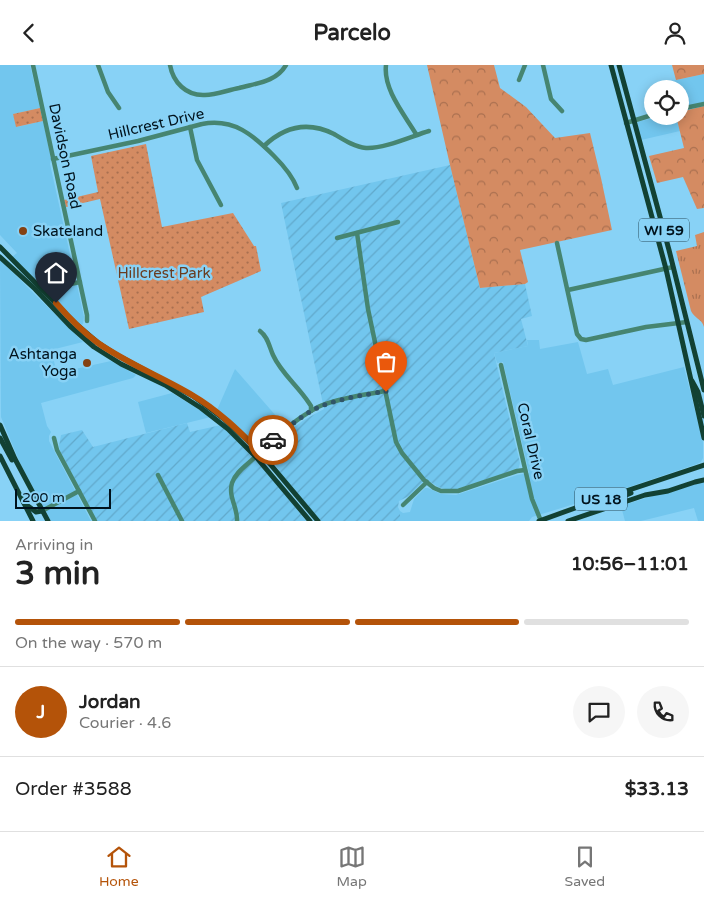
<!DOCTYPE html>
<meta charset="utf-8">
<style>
:root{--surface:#fff;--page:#f6f6f6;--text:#222;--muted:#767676;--line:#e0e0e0;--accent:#b45309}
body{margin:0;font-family:"Varela Round",sans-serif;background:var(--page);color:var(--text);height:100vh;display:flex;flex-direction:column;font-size:19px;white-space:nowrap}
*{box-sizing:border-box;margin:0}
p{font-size:16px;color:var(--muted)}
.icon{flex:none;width:28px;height:28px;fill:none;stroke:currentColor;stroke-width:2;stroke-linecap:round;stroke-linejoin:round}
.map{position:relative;height:456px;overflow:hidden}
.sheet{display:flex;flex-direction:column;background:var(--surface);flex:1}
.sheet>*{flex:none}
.tools{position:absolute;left:644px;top:15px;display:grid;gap:10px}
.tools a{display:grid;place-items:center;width:45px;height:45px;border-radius:50%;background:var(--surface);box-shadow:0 2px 12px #0003;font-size:25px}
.scale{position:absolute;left:15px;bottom:12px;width:96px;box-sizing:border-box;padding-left:5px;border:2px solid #00121c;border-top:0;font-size:14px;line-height:18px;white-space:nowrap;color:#00121c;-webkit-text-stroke:4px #88d2f6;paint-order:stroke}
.pin{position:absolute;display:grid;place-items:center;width:42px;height:42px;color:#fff;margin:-51px -21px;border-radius:50% 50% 50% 0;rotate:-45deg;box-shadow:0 0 5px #0007}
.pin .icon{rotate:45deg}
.courier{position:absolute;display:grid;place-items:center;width:50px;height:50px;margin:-25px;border:4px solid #b45309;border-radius:50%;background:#fff;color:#222;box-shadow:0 1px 6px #0007}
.headline em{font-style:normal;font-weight:800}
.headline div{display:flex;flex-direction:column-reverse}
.headline{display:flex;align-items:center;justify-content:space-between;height:85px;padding:0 15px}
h1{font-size:32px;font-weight:800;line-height:38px}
.bar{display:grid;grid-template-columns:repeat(4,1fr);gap:8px 5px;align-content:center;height:60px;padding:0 15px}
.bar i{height:6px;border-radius:4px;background:var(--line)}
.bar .active{background:var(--accent)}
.bar p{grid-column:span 4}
.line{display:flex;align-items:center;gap:12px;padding:0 15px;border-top:1px solid var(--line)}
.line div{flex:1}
.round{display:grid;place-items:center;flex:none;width:52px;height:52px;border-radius:26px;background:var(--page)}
header{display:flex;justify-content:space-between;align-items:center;height:65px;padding:0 15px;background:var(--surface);font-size:22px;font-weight:800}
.menu{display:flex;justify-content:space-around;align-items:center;height:70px;border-top:1px solid var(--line);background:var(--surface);font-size:14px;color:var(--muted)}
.menu a{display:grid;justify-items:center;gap:2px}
.menu .active{color:var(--accent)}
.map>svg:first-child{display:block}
.built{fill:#72c6ee}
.industrial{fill:url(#industrial-furrows)}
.grass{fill:url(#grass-tufts)}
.forest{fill:url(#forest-crowns)}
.park{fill:url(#park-dots)}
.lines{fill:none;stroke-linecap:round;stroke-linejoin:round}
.minor{stroke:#468571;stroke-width:4.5}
.major{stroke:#124133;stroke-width:5}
.done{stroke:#305568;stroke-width:5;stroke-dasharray:0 9}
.route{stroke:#b45309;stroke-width:6}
.poi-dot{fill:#844112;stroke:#88d2f6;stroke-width:2}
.labels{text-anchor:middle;stroke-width:5;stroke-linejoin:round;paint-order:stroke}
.shield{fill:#88d2f6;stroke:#294c5d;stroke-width:1}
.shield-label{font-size:14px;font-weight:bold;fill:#00121c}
.street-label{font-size:15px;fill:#00121c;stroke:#88d2f6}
.poi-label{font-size:15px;fill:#00121c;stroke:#88d2f6;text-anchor:start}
.park-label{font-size:15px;fill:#6a3c20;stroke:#88d2f6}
</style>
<header><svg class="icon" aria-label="back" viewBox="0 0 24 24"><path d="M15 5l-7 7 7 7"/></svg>Parcelo<svg class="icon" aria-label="person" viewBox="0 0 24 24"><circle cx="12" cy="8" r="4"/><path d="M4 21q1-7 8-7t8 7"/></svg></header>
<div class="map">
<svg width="704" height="456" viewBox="0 0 704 456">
<defs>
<pattern id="industrial-furrows" width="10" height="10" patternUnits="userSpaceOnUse" patternTransform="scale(1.25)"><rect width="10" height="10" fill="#72c6ee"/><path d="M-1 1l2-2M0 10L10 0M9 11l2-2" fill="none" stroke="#61a9cc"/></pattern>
<pattern id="grass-tufts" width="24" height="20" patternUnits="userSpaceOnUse" patternTransform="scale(1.25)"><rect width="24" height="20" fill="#d48b62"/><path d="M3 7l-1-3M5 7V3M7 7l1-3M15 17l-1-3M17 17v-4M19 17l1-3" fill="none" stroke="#aa7050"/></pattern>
<pattern id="forest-crowns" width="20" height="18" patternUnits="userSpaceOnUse" patternTransform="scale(1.25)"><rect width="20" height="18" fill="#d48b62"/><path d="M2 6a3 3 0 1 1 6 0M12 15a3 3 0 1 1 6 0" fill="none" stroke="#aa7050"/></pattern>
<pattern id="park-dots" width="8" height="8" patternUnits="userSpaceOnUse" patternTransform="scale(1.25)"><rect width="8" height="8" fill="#d48b62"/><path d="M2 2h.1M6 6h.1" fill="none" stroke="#aa7050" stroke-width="1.8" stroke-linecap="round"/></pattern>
</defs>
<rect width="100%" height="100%" fill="#88d2f6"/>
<g class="built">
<polygon points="0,0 30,0 40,43 13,49 17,62 43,56 51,94 50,99 84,252 83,259 80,261 56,235 57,228 67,223 66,218 45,222 42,221 12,192 17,188 0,170"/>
<polygon points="704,9 704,37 680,42 680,24 669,24 667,17"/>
<polygon points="662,51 676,51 680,66 641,75 637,57"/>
<polygon points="0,195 83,277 51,285 57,308 111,296 136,310 133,313 41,338 47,361 51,367 49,371 49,376 91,456 51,456 20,398 1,352"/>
<polygon points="527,275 539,275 540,284 578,277 587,309 608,304 613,320 684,302 703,377 703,393 701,397 697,399 617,426 532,452 529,456 400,456 400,446 403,448 410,447 414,434 425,423 428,423 441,429 456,430 517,410 529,408 503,297 497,298 494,288 528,281"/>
<polygon points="235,304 284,360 264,378 260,380 258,380 250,373 217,345"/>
<polygon points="172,328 211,352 146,368 138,337"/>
<polygon points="704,416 704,456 698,456 694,443 641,456 625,456 621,441 646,433"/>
</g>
<g class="industrial">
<polygon points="450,100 480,223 525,219 532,251 521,254 528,281 494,288 520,398 519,402 518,404 457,424 445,424 438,422 426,414 409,431 399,436 398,442 400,446 400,456 321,456 283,411 268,389 270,384 289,366 304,355 324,344 281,138"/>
<polygon points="187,358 190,367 221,360 272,413 306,456 97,456 60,386 59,381 61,370 82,365 93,382"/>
</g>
<path class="grass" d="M704,167V262C702,254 694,253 691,246L676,186L697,181L695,170Z"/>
<g class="forest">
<polygon points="427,0 494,0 500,23 526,42 555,73 590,68 601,113 612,165 520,185 528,217 525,219 480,223 450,100"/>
<polygon points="672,0 704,0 704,9 676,15"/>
<polygon points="704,41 704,143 697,144 683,112 657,118 649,91 684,83 676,51 680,51 680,47"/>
</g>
<g class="park">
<polygon points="40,43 43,56 16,62 13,49"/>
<polygon points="146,79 162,162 233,148 254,181 256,181 261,206 201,232 204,247 129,264 100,134 66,142 64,135 98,127 91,91"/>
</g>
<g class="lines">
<g class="minor">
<polyline points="33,0 87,250 87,256"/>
<polyline points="98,0 108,27 119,43"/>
<path d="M170,0C173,17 186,31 205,30C216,30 228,25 239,23C257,18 276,17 286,0"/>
<path d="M386,0C383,24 404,49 416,69"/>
<polyline points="543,0 551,34 562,46"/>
<polyline points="519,15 525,0"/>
<polyline points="680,44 704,39"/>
<polyline points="626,58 652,50"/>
<polyline points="190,62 197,95 221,140"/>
<path d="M264,81C285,61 308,56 334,69C344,75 355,82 366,83C384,84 412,71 429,66"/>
<path d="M53,94L138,76L202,59C234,53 253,70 274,91C284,101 292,110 297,123"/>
<polyline points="357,168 368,244 396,377 402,388 424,415 434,423 441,426 458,426 517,406 525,405"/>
<polyline points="337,173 398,157"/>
<polyline points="557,178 577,269 581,274 586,275 646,262 687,257"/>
<polyline points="568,225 673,202"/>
<polyline points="40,227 43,225 80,217"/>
<path d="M260,266C268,272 269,281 273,290C281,308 298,321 309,338L311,341V346"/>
<polyline points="501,300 532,434 541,456"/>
<polyline points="54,373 57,385 95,456"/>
<polyline points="158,410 182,456"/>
<polyline points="403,440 427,417"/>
<polyline points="42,446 79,426"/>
<path d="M237,456C238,443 228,432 232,418C236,406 249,399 257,390C276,372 295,354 318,342C337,333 365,330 385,326"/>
</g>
<g class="major">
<polyline points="611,0 666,204 704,373"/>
<polyline points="619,0 669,185 704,325"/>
<polyline points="0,182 76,259 97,277 117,290 193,331 224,354 260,387 318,456"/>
<polyline points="0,192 35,224 70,261 94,282 121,299 165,320 201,343 228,364 256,392 310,456"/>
<path d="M55,236C52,227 58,224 65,220"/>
<polyline points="692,316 698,327 704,351"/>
<polyline points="0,360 15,394 48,456"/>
<polyline points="0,373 12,395"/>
<polyline points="0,391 33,456"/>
<polyline points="24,438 36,447 42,446"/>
<polyline points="593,444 631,428"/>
<polyline points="539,456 578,442 704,400"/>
<polyline points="568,456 645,430 668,426 695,417 704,415"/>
</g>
</g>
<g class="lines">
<path class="done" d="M273,375C287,363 301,351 317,343C336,334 365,330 386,326V327"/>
<path class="route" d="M56,238C69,253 83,267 98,278C128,299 162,312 192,330C218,345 240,367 260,387L273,375"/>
</g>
<g class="poi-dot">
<circle cx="23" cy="166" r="5"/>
<circle cx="87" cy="298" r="5"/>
</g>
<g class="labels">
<g class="shield">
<rect x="639" y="153.5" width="50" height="23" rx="4"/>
<rect x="575" y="422.5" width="52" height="23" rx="4"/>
</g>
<g class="shield-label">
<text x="664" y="170">WI 59</text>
<text x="601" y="439">US 18</text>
</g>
<g class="street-label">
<text transform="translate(156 59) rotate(-13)" y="5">Hillcrest Drive</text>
<text transform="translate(65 91) rotate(78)" y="5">Davidson Road</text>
<text transform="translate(531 376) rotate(77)" y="5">Coral Drive</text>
</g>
<g class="poi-label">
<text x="33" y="171">Skateland</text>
<text x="77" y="294" text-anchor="end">Ashtanga<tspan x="77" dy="17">Yoga</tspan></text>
</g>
<g class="park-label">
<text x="164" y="213">Hillcrest Park</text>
</g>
</g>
</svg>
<div class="tools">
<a><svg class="icon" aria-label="locate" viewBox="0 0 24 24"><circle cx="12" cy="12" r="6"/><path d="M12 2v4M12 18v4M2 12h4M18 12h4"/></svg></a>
</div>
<div class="scale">200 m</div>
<div class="pin" style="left:386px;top:327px;background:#ea580c"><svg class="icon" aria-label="bag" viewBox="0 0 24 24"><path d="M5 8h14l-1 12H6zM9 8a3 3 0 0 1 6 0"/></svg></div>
<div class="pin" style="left:56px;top:238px;background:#1f2937"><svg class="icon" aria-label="home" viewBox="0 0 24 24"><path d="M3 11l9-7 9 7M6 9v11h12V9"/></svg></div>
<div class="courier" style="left:273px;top:375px"><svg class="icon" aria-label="car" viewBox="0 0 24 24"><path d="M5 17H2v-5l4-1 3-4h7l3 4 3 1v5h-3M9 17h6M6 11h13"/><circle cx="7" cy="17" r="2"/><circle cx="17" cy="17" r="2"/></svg></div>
</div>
<section class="sheet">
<div class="headline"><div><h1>3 min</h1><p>Arriving in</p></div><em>10:56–11:01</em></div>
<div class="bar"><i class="active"></i><i class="active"></i><i class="active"></i><i></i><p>On the way · 570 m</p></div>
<div class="line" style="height:90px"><b class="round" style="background:var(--accent);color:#fff">J</b><div><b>Jordan</b><p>Courier · 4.6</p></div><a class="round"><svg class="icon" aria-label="chat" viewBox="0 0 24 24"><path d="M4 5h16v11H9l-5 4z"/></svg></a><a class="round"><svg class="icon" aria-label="phone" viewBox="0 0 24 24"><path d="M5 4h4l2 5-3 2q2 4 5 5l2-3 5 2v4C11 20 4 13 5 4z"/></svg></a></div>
<div class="line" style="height:65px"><div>Order #3588</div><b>$33.13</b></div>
</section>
<nav class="menu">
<a class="active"><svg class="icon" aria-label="home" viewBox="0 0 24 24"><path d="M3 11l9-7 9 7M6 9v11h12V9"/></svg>Home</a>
<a><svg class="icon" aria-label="map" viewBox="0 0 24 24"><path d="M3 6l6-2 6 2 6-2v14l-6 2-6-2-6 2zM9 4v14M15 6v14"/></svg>Map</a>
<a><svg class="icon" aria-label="saved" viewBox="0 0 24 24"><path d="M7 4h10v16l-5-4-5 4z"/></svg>Saved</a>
</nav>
